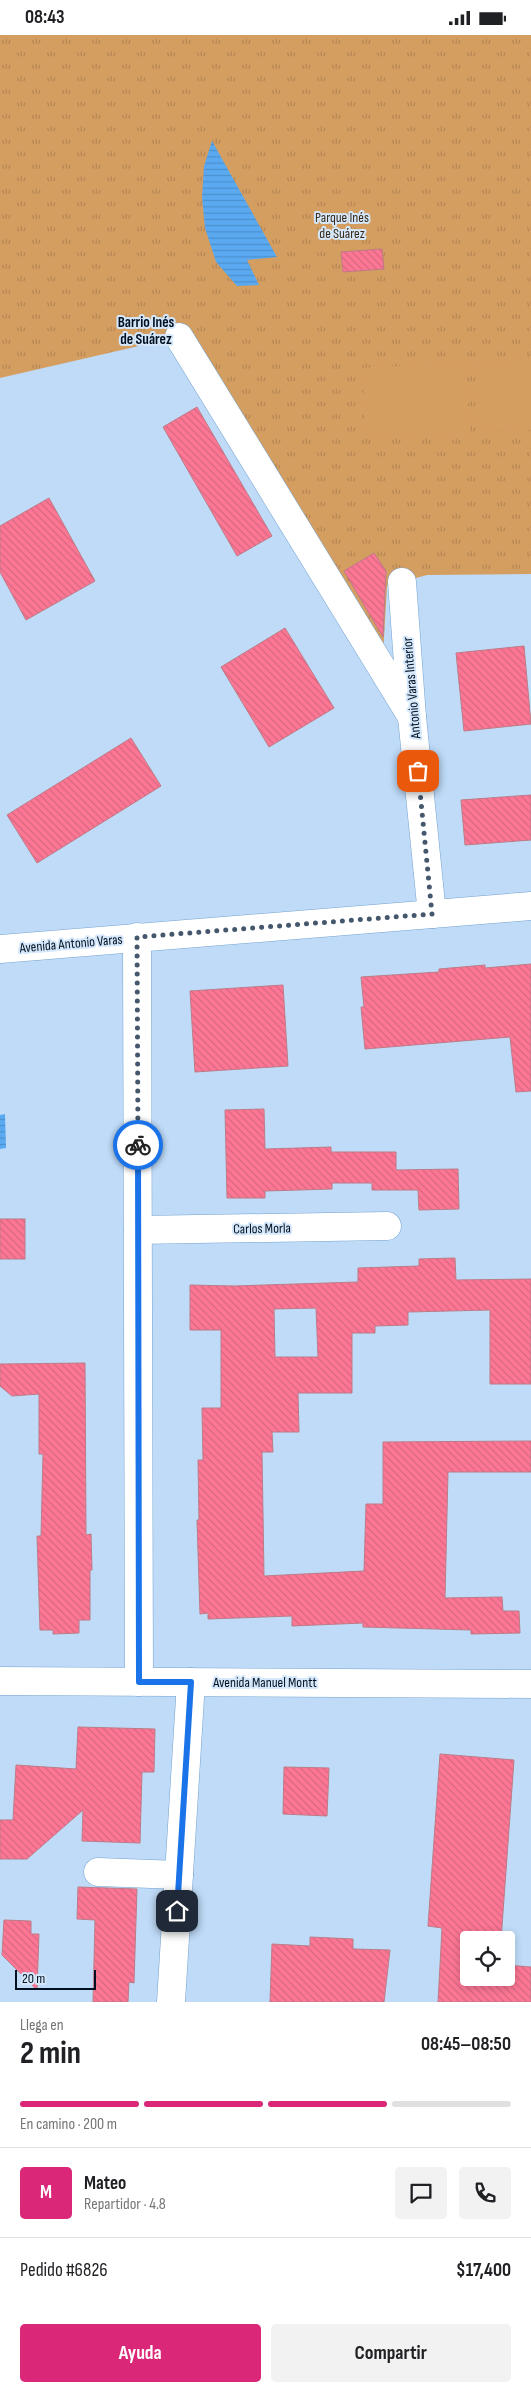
<!DOCTYPE html>
<html lang="es">
<meta charset="utf-8">
<style>
:root{--surface:#fff;--page:#f2f2f2;--text:#202124;--muted:#757577;--line:#e0e0e0;--accent:#db2777}
body{margin:0;font-family:"Sofia Sans Condensed",sans-serif;background:var(--page);color:var(--text);height:100vh;display:flex;flex-direction:column;font-size:19px;white-space:nowrap}
*{box-sizing:border-box;margin:0}
p{font-size:16px;color:var(--muted)}
.icon{flex:none;width:28px;height:28px;fill:none;stroke:currentColor;stroke-width:2;stroke-linecap:round;stroke-linejoin:round}
.map{position:relative;height:1967px;overflow:hidden}
.sheet{display:flex;flex-direction:column;background:var(--surface);flex:1}
.sheet>*{flex:none}
.buttons{position:absolute;left:460px;top:1896px;display:grid;gap:10px}
.buttons a{display:grid;place-items:center;width:55px;height:55px;border-radius:5px;background:var(--surface);box-shadow:0 2px 8px #0003;font-size:25px}
.scale{position:absolute;left:15px;bottom:12px;width:81px;box-sizing:border-box;padding-left:5px;border:2px solid #011020;border-top:0;font-size:14px;line-height:18px;white-space:nowrap;color:#011020;-webkit-text-stroke:4px #d4e7fb;paint-order:stroke}
.pin{position:absolute;display:grid;place-items:center;width:42px;height:42px;color:#fff;margin:-21px;border-radius:10px;box-shadow:0 2px 8px #0006}
.courier{position:absolute;display:grid;place-items:center;width:50px;height:50px;margin:-25px;border:4px solid #1a73e8;border-radius:50%;background:#fff;color:#222;box-shadow:0 1px 6px #0007}
.overview em{font-style:normal;font-weight:700}
.overview div{display:flex;flex-direction:column-reverse}
.overview{display:flex;align-items:center;justify-content:space-between;height:85px;padding:0 20px}
h1{font-size:32px;font-weight:700;line-height:38px}
.bar{display:grid;grid-template-columns:repeat(4,1fr);gap:8px 5px;align-content:center;height:60px;padding:0 20px}
.bar i{height:6px;border-radius:4px;background:var(--line)}
.bar .selected{background:var(--accent)}
.bar p{grid-column:span 4}
.line{display:flex;align-items:center;gap:12px;padding:0 20px;border-top:1px solid var(--line)}
.line div{flex:1}
.round{display:grid;place-items:center;flex:none;width:52px;height:52px;border-radius:5px;background:var(--page)}
.primary-button{display:flex;gap:10px;margin-top:auto;padding:10px 20px}
.primary-button a{flex:1;height:58px;border-radius:5px;background:var(--accent);color:#fff;font-size:20px;font-weight:700;line-height:58px;text-align:center}
.primary-button a+a{background:var(--page);color:var(--text)}
.status{display:flex;justify-content:space-between;align-items:center;height:35px;padding:0 25px;background:var(--surface);direction:ltr}
.status svg{height:14px;fill:currentColor}
.map>svg:first-child{display:block}
.grass{fill:url(#grass-tufts)}
.pitch{fill:#d59e61}
.water{fill:url(#water-rules)}
.building{fill:url(#building-back-hatch);stroke:#bd7b87;fill-rule:evenodd}
.lines{fill:none;stroke-linecap:round;stroke-linejoin:round}
.minor-casing{stroke:#74a3d0;stroke-width:29}
.major-casing{stroke:#74a3d0;stroke-width:29}
.minor{stroke:#fff;stroke-width:28}
.major{stroke:#fff;stroke-width:28}
.done{stroke:#44576c;stroke-width:5;stroke-dasharray:0 9}
.route{stroke:#1a73e8;stroke-width:6}
.labels{text-anchor:middle;stroke-width:4;stroke-linejoin:round;paint-order:stroke}
.park-label{font-size:14px;fill:#382815;stroke:#d4e7fb}
.street-label{font-size:14px;fill:#011020;stroke:#d4e7fb}
.neighbourhood-label{font-size:15px;font-weight:bold;fill:#011020;stroke:#d4e7fb}
</style>
<div class="status"><b>08:43</b><svg viewBox="0 0 49 12"><path d="M0 12V9h3v3zM5 12V6h3v6zM10 12V3h3v9zM15 12V0h3v12zM26 1h20v11H26zM47 4h2v5h-2z"/></svg></div>
<div class="map">
<svg width="531" height="1967" viewBox="0 0 531 1967">
<defs>
<pattern id="grass-tufts" width="24" height="20" patternUnits="userSpaceOnUse" patternTransform="scale(1.25)"><rect width="24" height="20" fill="#d59e61"/><path d="M3 7l-1-3M5 7V3M7 7l1-3M15 17l-1-3M17 17v-4M19 17l1-3" fill="none" stroke="#b58754"/></pattern>
<pattern id="water-rules" width="6" height="5" patternUnits="userSpaceOnUse" patternTransform="scale(1.25)"><rect width="6" height="5" fill="#5aa9f1"/><path d="M0 2.5h6" fill="none" stroke="#4c90ce"/></pattern>
<pattern id="building-back-hatch" width="6" height="6" patternUnits="userSpaceOnUse" patternTransform="scale(1.25)"><rect width="6" height="6" fill="#fd7795"/><path d="M-1 5l2 2M0 0l6 6M5-1l2 2" fill="none" stroke="#d76680"/></pattern>
</defs>
<rect width="100%" height="100%" fill="#bfdbf8"/>
<polygon class="grass" points="0,0 531,0 531,539 427,540 387,551 383,620 178,302 0,343"/>
<g class="pitch">
<polygon points="531,324 531,395 480,397 477,327"/>
<polygon points="465,327 470,397 366,404 362,333"/>
</g>
<g class="water">
<polygon points="212,106 277,222 247,225 259,250 237,251 216,227 205,193 202,162 204,131"/>
<polygon points="5,1079 6,1113 0,1114 0,1080"/>
</g>
<g class="building">
<polygon points="382,214 384,234 343,237 341,217"/>
<polygon points="197,372 272,501 237,521 163,392"/>
<polygon points="49,463 95,546 26,585 0,537 0,491"/>
<polygon points="374,518 386,536 383,602 344,536"/>
<polygon points="285,593 334,673 269,712 221,632"/>
<polygon points="524,611 531,689 464,696 456,618"/>
<polygon points="131,703 161,751 37,828 7,780"/>
<polygon points="531,760 531,805 465,810 461,765"/>
<polygon points="531,929 531,1056 516,1057 510,1002 365,1014 361,972 364,972 361,942 439,937 439,934 485,930 485,933"/>
<polygon points="283,950 288,1031 195,1037 190,956"/>
<polygon points="264,1074 265,1114 331,1112 331,1117 396,1117 396,1135 458,1134 459,1174 419,1175 418,1155 372,1155 372,1148 332,1148 332,1154 265,1156 265,1163 227,1163 225,1075"/>
<rect x="0" y="1184" width="25" height="40"/>
<path d="M455,1223L456,1245L531,1244V1349H490V1275L408,1277V1290L375,1291V1298H352V1358H298L299,1397H272L273,1417H262L264,1541L364,1536L366,1469H383V1407L531,1406V1437H448L445,1563L502,1562L503,1576H519L520,1598L471,1599V1595L363,1592V1588L292,1591V1581L208,1584V1578L200,1579L197,1485H199L198,1425H203L202,1373H221V1295H190V1250L234,1251L358,1247V1233L419,1231V1224ZM316,1273L318,1322H275L274,1274Z"/>
<polygon points="85,1328 86,1500 91,1499 92,1535 90,1535 90,1585 79,1585 79,1598 53,1599 53,1595 40,1595 37,1501 41,1501 43,1419 39,1419 39,1359 12,1361 0,1351 0,1329"/>
<polygon points="78,1692 155,1694 154,1737 142,1737 140,1808 82,1806 83,1775 27,1824 0,1824 0,1785 13,1785 16,1730 76,1734"/>
<polygon points="440,1719 514,1725 501,1905 469,1905 469,1942 506,1942 506,1930 531,1932 531,1967 438,1967 442,1893 428,1891"/>
<polygon points="284,1732 329,1733 327,1781 283,1779"/>
<polygon points="78,1852 137,1854 134,1948 129,1947 128,1967 93,1967 95,1885 77,1884"/>
<polygon points="4,1885 31,1886 31,1899 39,1899 37,1955 2,1920"/>
<polygon points="310,1902 353,1904 353,1914 390,1915 384,1967 270,1967 272,1909 310,1911"/>
</g>
<g class="lines">
<g class="minor-casing">
<g id="minor">
<polyline points="179,302 412,682"/>
<polyline points="402,547 412,682 432,879"/>
<polyline points="137,902 139,1647"/>
<polyline points="138,1195 387,1191"/>
<polyline points="98,1837 179,1840"/>
<polyline points="171,1967 191,1647"/>
</g>
</g>
<g class="major-casing">
<g id="major">
<polyline points="0,914 531,871"/>
<polyline points="0,1646 531,1649"/>
</g>
</g>
<use href="#minor" class="minor"/>
<use href="#major" class="major"/>
</g>
<g class="lines">
<polyline class="done" points="138,1110 137,902 432,879 418,736"/>
<polyline class="route" points="138,1110 139,1647 191,1647 177,1876"/>
</g>
<g class="labels">
<g class="park-label">
<text x="342" y="187">Parque Inés<tspan x="342" dy="16">de Suárez</tspan></text>
</g>
<g class="street-label">
<text transform="translate(411 653) rotate(-95)" y="5">Antonio Varas Interior</text>
<text transform="translate(71 908) rotate(-5)" y="5">Avenida Antonio Varas</text>
<text transform="translate(262 1193) rotate(-1)" y="5">Carlos Morla</text>
<text x="265" y="1652">Avenida Manuel Montt</text>
</g>
<g class="neighbourhood-label">
<text x="146" y="292">Barrio Inés<tspan x="146" dy="17">de Suárez</tspan></text>
</g>
</g>
</svg>
<div class="buttons">
<a><svg class="icon" aria-label="locate" viewBox="0 0 24 24"><circle cx="12" cy="12" r="6"/><path d="M12 2v4M12 18v4M2 12h4M18 12h4"/></svg></a>
</div>
<div class="scale">20 m</div>
<div class="pin" style="left:418px;top:736px;background:#ea580c"><svg class="icon" aria-label="bag" viewBox="0 0 24 24"><path d="M5 8h14l-1 12H6zM9 8a3 3 0 0 1 6 0"/></svg></div>
<div class="pin" style="left:177px;top:1876px;background:#1f2937"><svg class="icon" aria-label="home" viewBox="0 0 24 24"><path d="M3 11l9-7 9 7M6 9v11h12V9"/></svg></div>
<div class="courier" style="left:138px;top:1110px"><svg class="icon" aria-label="bike" viewBox="0 0 24 24"><circle cx="6" cy="16" r="4"/><circle cx="18" cy="16" r="4"/><path d="M6 16l4-8h5l3 8M10 8l3 8H6M13 5h3"/></svg></div>
</div>
<section class="sheet">
<div class="overview"><div><h1>2 min</h1><p>Llega en</p></div><em>08:45–08:50</em></div>
<div class="bar"><i class="selected"></i><i class="selected"></i><i class="selected"></i><i></i><p>En camino · 200 m</p></div>
<div class="line" style="height:90px"><b class="round" style="background:var(--accent);color:#fff">M</b><div><b>Mateo</b><p>Repartidor · 4.8</p></div><a class="round"><svg class="icon" aria-label="chat" viewBox="0 0 24 24"><path d="M4 5h16v11H9l-5 4z"/></svg></a><a class="round"><svg class="icon" aria-label="phone" viewBox="0 0 24 24"><path d="M5 4h4l2 5-3 2q2 4 5 5l2-3 5 2v4C11 20 4 13 5 4z"/></svg></a></div>
<div class="line" style="height:65px"><div>Pedido #6826</div><b>$17,400</b></div>
<div class="primary-button"><a>Ayuda</a><a>Compartir</a></div>
</section>
